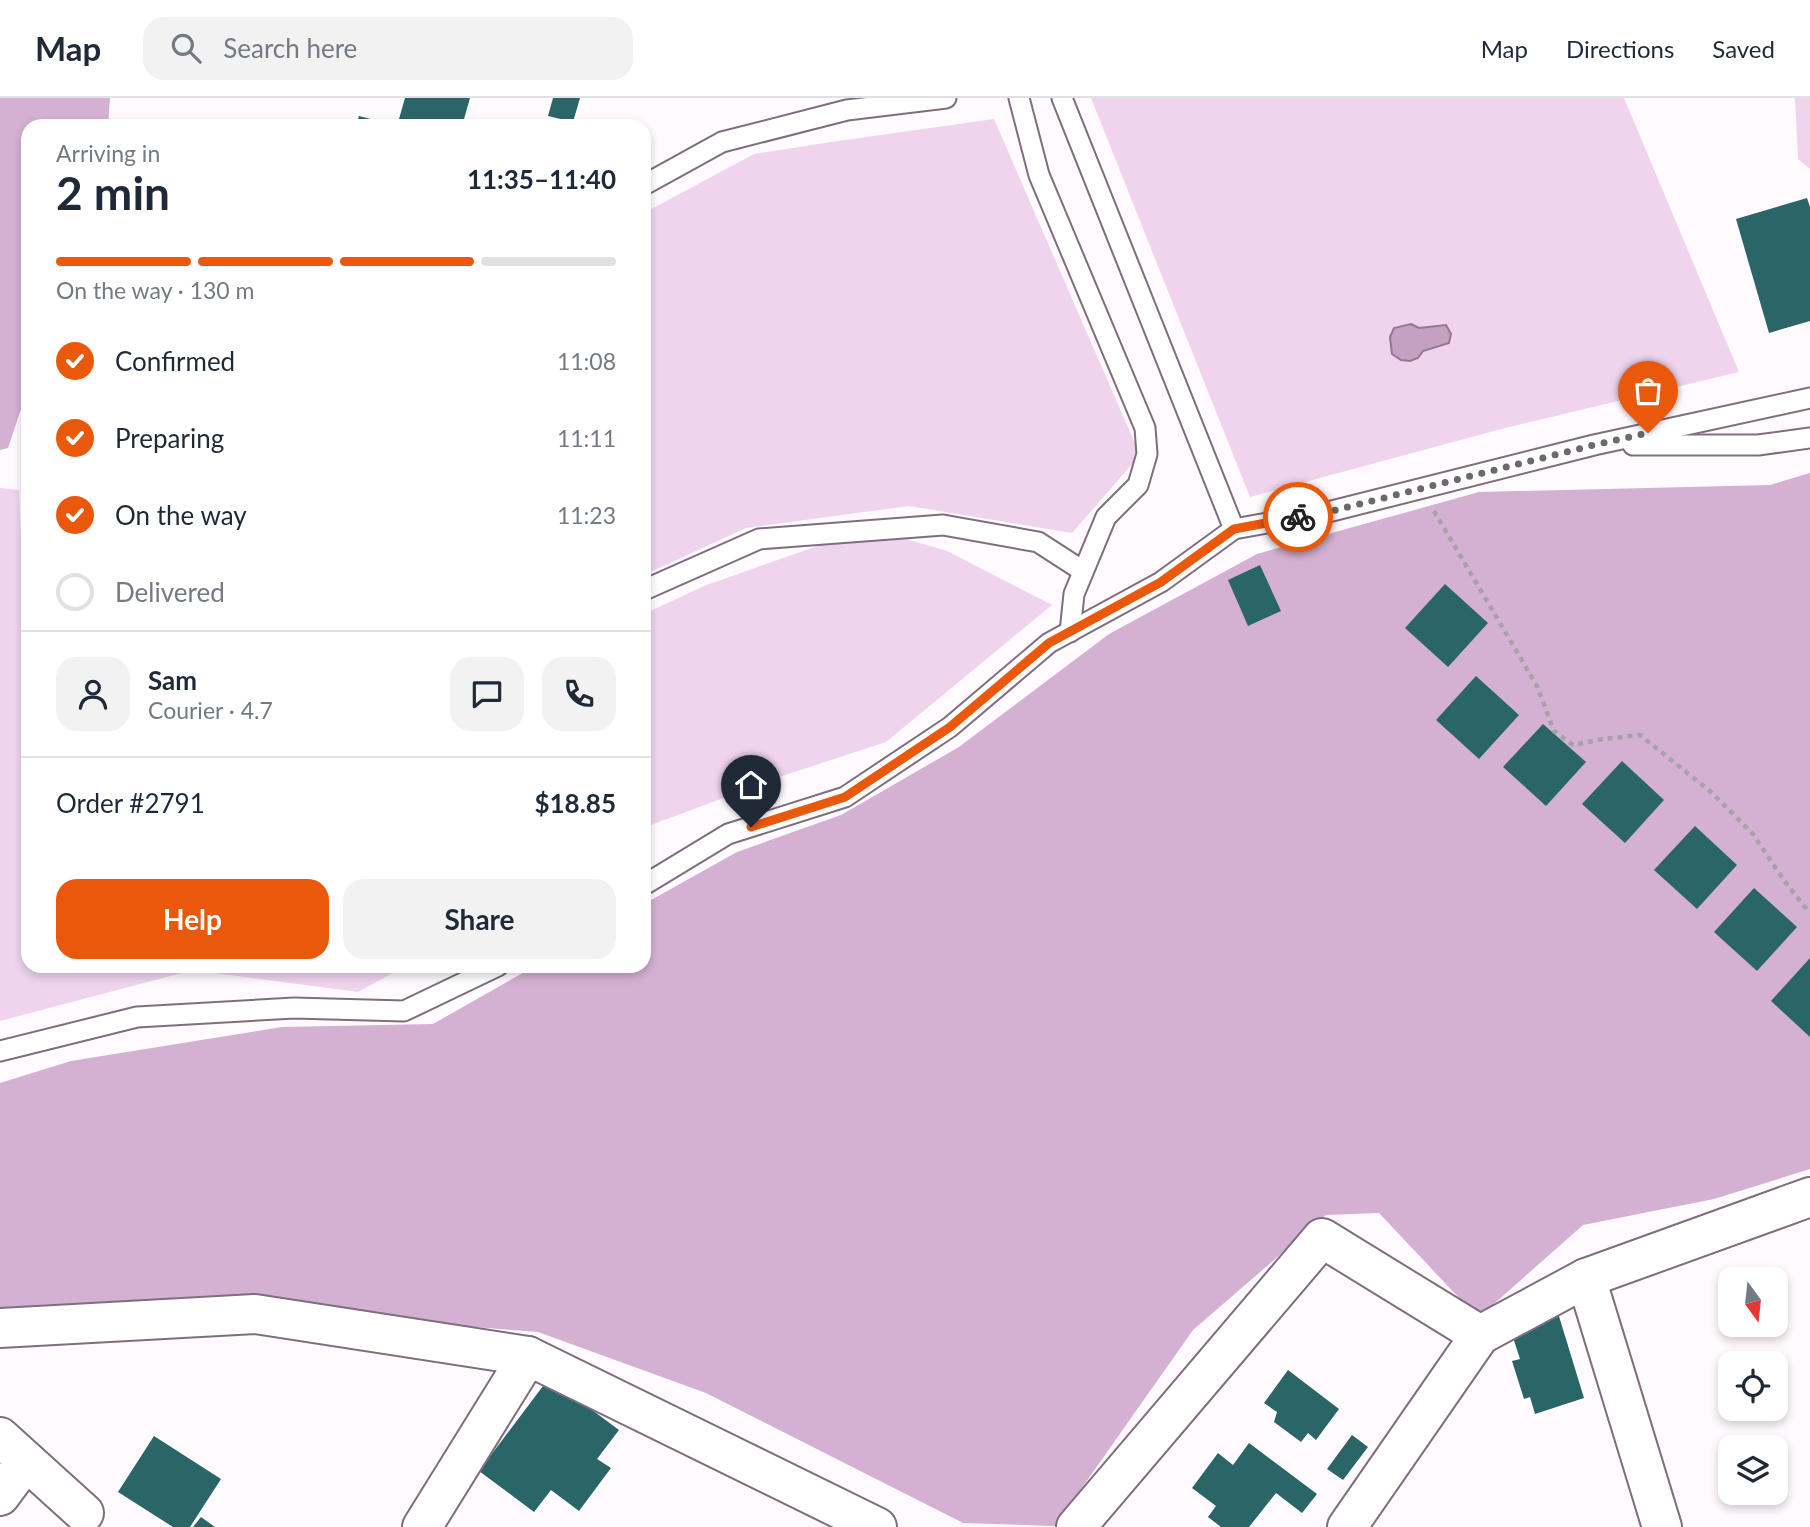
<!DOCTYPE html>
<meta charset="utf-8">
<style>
:root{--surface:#fff;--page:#f2f2f3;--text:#1f2937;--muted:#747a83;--line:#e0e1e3;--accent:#ea580c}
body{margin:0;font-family:Lato,sans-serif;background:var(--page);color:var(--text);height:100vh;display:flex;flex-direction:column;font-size:26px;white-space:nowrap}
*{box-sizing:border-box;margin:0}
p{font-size:23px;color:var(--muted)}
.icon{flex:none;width:38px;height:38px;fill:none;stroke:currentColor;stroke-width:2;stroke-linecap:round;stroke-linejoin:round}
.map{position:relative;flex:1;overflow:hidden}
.details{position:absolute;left:21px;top:21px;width:630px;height:854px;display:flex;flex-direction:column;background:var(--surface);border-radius:21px;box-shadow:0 4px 10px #0003}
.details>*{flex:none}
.needle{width:46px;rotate:165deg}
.fabs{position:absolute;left:1718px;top:1169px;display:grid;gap:14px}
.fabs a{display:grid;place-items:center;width:70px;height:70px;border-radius:14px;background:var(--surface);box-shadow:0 4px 10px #0003;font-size:35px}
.pin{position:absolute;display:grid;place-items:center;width:60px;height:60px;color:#fff;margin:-72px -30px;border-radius:50% 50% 50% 0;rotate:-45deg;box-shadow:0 0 7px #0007}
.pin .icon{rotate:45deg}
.courier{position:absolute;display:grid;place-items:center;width:70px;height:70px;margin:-35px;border:5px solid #ea580c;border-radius:50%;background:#fff;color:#222;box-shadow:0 2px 9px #0007}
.overview em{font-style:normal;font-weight:700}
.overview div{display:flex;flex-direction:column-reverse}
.overview{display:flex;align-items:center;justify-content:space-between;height:119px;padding:0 35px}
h1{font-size:46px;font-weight:700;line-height:52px}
.bar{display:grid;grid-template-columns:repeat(4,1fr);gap:10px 7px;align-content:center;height:84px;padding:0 35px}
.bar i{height:9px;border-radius:5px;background:var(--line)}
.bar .selected{background:var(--accent)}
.bar p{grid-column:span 4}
.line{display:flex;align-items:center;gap:18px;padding:0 35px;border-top:2px solid var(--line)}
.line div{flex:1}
.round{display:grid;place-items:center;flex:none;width:74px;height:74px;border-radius:21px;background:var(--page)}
ol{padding:0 35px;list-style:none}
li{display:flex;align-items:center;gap:21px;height:77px}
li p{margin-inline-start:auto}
li .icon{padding:7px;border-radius:50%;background:var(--accent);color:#fff;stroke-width:4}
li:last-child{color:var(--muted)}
li i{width:38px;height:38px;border:4px solid var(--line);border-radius:50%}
.button{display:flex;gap:14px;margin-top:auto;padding:14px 35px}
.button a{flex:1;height:80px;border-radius:21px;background:var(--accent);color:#fff;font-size:28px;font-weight:700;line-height:80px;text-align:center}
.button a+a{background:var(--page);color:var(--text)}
header{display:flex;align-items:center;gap:42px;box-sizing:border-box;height:98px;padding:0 35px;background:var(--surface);border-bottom:2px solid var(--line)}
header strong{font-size:33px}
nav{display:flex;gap:38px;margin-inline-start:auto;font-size:24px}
.search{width:490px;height:63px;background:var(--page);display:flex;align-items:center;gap:18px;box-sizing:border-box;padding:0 24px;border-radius:21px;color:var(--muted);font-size:26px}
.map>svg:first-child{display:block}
.green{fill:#f0d4ee}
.forest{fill:#d4b0d2}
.water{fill:#c4a1c2;stroke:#937892;stroke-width:2}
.building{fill:#2a6568}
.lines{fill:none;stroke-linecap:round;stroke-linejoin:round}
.service-casing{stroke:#7f6e7e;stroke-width:23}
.minor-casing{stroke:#7f6e7e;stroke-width:42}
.path{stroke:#a7a2a7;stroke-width:4.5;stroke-dasharray:5 5;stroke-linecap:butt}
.service{stroke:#fff;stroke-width:19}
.minor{stroke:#fff;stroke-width:38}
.done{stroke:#6e686e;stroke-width:7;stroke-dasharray:0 12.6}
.route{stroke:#ea580c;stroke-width:9}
</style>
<header>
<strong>Map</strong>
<div class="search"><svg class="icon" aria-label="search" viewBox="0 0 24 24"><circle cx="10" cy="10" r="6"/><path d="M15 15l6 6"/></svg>Search here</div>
<nav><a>Map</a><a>Directions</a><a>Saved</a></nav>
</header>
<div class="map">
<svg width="1810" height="1429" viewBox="0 0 1810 1429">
<rect width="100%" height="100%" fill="#fefafe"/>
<g class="green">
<polygon points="1091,0 1624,0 1739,274 1505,330 1250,399"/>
<polygon points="1795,0 1810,0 1810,71 1798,61"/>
<polygon points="994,21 1140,357 1072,435 909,408 746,430 644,477 644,115 754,56 831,44"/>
<polygon points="0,390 19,392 22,470 28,480 28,868 406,868 358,894 193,872 0,923"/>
<polygon points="896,438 947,453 1052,507 886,644 782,678 651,727 644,734 644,516 704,488 843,439"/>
</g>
<g class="forest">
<polygon points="0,0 110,0 108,28 28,28 28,290 8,350 0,352"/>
<polygon points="1810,375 1810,1071 1714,1101 1583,1127 1478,1220 1379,1115 1326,1117 1193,1232 1055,1428 963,1425 706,1295 538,1234 242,1211 0,1232 0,985 71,963 282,929 433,926 535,868 644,868 644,806 737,754 841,717 959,649 1109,536 1257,456 1479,394 1770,387"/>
</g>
<polygon class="water" points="1411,226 1419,230 1446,227 1451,236 1449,245 1423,253 1418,260 1410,263 1401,262 1392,256 1390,239 1394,230"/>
<g class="building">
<polygon points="405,0 470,0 462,28 397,28"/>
<polygon points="553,0 580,0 573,24 548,18"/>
<polygon points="359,18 394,27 394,28 356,28"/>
<polygon points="1807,100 1810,109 1810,223 1769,235 1736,121"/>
<polygon points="1260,467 1281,513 1248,528 1228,482"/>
<polygon points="1445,486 1488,525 1448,569 1405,530"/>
<polygon points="1476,578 1519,617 1479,661 1436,622"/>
<polygon points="1543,626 1586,664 1546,708 1503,669"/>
<polygon points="1622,663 1664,702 1625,745 1582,706"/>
<polygon points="1695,728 1737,767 1697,811 1654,772"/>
<polygon points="1754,790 1797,829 1757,873 1714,834"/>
<polygon points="1810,860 1810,939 1771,903"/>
<polygon points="1558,1215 1584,1300 1535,1316 1530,1299 1524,1301 1512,1263 1520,1261 1510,1230"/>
<polygon points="1288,1272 1339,1311 1316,1342 1308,1335 1301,1344 1274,1324 1277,1314 1264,1305"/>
<polygon points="549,1280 619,1332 597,1361 611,1370 579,1413 551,1392 534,1414 479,1373"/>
<polygon points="1352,1337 1368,1349 1343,1382 1327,1371"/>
<polygon points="154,1338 221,1381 190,1429 173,1429 118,1394"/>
<polygon points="1249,1345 1317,1396 1302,1415 1276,1395 1249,1429 1221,1429 1208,1419 1216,1408 1192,1390 1218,1355 1233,1367"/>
<polygon points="201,1419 215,1429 193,1429"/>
</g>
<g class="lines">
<g class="service-casing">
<g id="service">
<polyline points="1019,0 1039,77 1145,330 1147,356 1138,387 1106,419 1074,496 1070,534"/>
<polyline points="1062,0 1234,431"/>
<polyline points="644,87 722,44 847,12 946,0"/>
<polyline points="1633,347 1758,347 1810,340"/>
<polyline points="644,492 759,441 943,427 1038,444 1083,473"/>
<polyline points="644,787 728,736 845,699 950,629 1049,545 1161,484 1234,431 1328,414 1594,347 1810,300"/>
<polyline points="0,953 137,919 294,910 404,913 498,868"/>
</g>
</g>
<g class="minor-casing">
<g id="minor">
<polyline points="1586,1180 1662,1429"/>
<polyline points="0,1230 255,1216 528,1258 877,1429"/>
<polyline points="0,1339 84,1415"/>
<polyline points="0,1398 26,1363"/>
<polyline points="422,1429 528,1258"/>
<polyline points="1076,1429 1322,1140 1480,1237 1586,1180 1810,1099"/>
<polyline points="1347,1429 1480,1237"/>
</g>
</g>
<polyline class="path" points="1434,413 1537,588 1554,633 1573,647 1603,641 1640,637 1711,694 1752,735 1786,785 1808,813 1810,813"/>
<use href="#service" class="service"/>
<use href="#minor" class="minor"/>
</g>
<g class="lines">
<polyline class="done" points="1298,419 1328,414 1594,347 1648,335"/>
<polyline class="route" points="751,729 845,699 950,629 1049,545 1161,484 1234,431 1298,419"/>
</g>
</svg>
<div class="fabs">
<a><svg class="needle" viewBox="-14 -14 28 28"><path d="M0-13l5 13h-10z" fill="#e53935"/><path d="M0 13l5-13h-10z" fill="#747a83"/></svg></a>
<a><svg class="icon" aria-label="locate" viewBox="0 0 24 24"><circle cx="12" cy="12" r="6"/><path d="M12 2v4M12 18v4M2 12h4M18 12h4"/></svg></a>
<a><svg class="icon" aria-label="layers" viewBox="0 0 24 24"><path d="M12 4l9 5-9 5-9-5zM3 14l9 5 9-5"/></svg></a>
</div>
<div class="pin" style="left:1648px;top:335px;background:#ea580c"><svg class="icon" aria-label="bag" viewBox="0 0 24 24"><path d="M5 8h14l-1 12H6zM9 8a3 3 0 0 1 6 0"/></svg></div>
<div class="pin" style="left:751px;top:729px;background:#1f2937"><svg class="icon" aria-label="home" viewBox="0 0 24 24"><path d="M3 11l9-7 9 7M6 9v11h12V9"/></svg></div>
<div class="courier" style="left:1298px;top:419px"><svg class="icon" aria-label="bike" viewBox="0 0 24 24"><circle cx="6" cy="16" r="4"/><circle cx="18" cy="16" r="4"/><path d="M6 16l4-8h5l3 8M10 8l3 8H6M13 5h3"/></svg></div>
<section class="details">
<div class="overview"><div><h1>2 min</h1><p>Arriving in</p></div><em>11:35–11:40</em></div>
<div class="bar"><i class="selected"></i><i class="selected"></i><i class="selected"></i><i></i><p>On the way · 130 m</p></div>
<ol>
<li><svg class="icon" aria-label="check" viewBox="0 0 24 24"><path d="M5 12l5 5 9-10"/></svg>Confirmed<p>11:08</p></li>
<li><svg class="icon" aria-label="check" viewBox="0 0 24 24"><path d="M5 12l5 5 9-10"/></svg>Preparing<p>11:11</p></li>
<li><svg class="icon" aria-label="check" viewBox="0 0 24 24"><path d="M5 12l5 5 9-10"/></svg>On the way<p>11:23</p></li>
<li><i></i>Delivered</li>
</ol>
<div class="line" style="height:126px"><a class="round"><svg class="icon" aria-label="person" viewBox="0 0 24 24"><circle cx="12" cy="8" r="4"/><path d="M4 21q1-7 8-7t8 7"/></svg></a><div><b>Sam</b><p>Courier · 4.7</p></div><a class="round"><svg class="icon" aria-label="chat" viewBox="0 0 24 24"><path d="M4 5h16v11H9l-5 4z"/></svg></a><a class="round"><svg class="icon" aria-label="phone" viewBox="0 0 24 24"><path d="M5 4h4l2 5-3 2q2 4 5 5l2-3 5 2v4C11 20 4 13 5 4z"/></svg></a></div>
<div class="line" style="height:91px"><div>Order #2791</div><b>$18.85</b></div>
<div class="button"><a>Help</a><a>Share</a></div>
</section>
</div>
